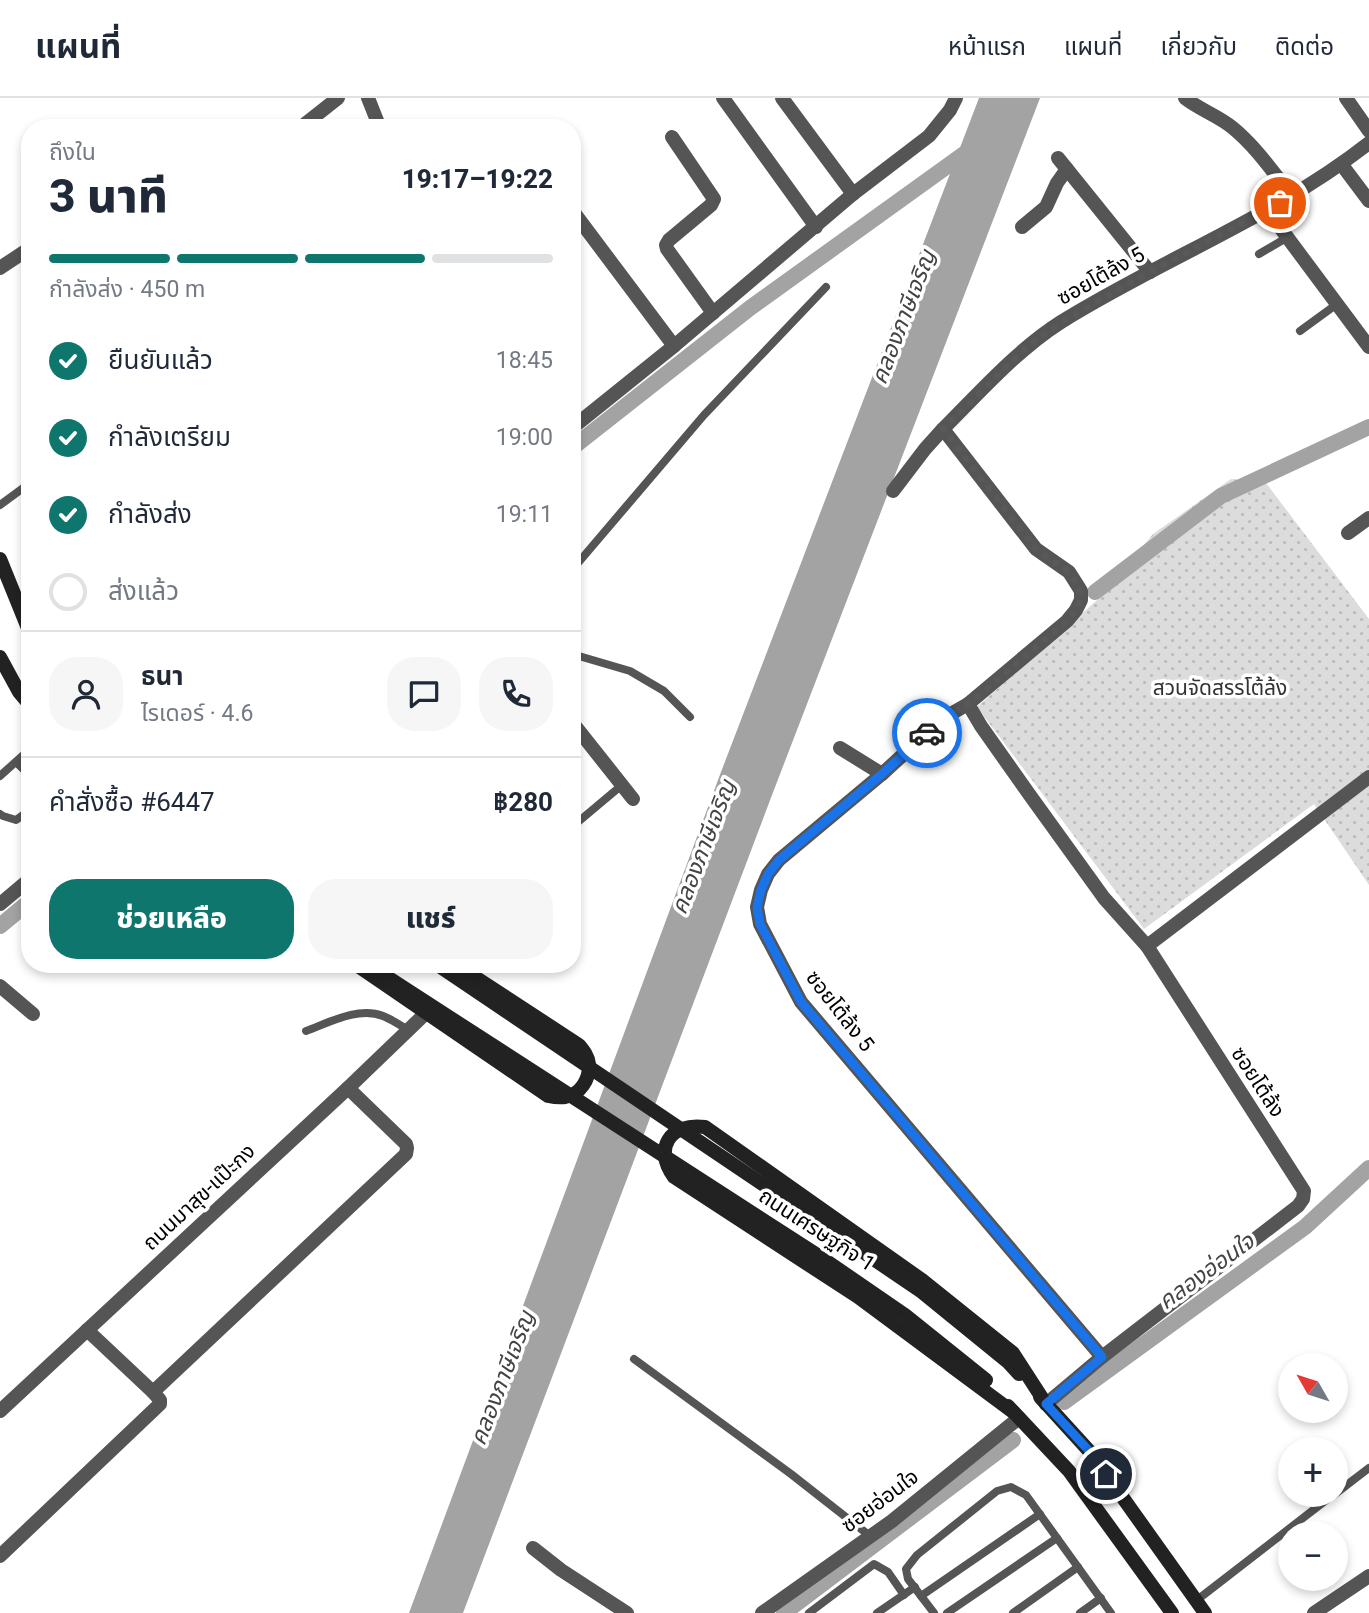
<!DOCTYPE html>
<html lang="th">
<meta charset="utf-8">
<style>
:root{--surface:#fff;--page:#f6f6f7;--text:#1f2937;--muted:#747a83;--line:#e0e1e3;--accent:#0f766e}
body{margin:0;font-family:Roboto,"Noto Sans Thai",sans-serif;background:var(--page);color:var(--text);height:100vh;display:flex;flex-direction:column;font-size:26px;white-space:nowrap}
*{box-sizing:border-box;margin:0}
p{font-size:23px;color:var(--muted)}
.icon{flex:none;width:38px;height:38px;fill:none;stroke:currentColor;stroke-width:2;stroke-linecap:round;stroke-linejoin:round}
.map{position:relative;flex:1;overflow:hidden}
.side{position:absolute;left:21px;top:21px;width:560px;height:854px;display:flex;flex-direction:column;background:var(--surface);border-radius:28px;box-shadow:0 4px 10px #0003}
.side>*{flex:none}
.needle{width:46px;rotate:309deg}
.tools{position:absolute;left:1278px;top:1255px;display:grid;gap:14px}
.tools a{display:grid;place-items:center;width:70px;height:70px;border-radius:50%;background:var(--surface);box-shadow:0 4px 10px #0003;font-size:35px}
.pin{position:absolute;display:grid;place-items:center;width:60px;height:60px;color:#fff;margin:-30px;border:4px solid #fff;border-radius:50%;box-shadow:0 2px 7px #0007}
.courier{position:absolute;display:grid;place-items:center;width:70px;height:70px;margin:-35px;border:5px solid #1a73e8;border-radius:50%;background:#fff;color:#222;box-shadow:0 2px 9px #0007}
.summary em{font-style:normal;font-weight:800}
.summary div{display:flex;flex-direction:column-reverse}
.summary{display:flex;align-items:center;justify-content:space-between;height:119px;padding:0 28px}
h1{font-size:46px;font-weight:800;line-height:52px}
.bar{display:grid;grid-template-columns:repeat(4,1fr);gap:10px 7px;align-content:center;height:84px;padding:0 28px}
.bar i{height:9px;border-radius:5px;background:var(--line)}
.bar .active{background:var(--accent)}
.bar p{grid-column:span 4}
.line{display:flex;align-items:center;gap:18px;padding:0 28px;border-top:2px solid var(--line)}
.line div{flex:1}
.round{display:grid;place-items:center;flex:none;width:74px;height:74px;border-radius:28px;background:var(--page)}
ol{padding:0 28px;list-style:none}
li{display:flex;align-items:center;gap:21px;height:77px}
li p{margin-inline-start:auto}
li .icon{padding:7px;border-radius:50%;background:var(--accent);color:#fff;stroke-width:4}
li:last-child{color:var(--muted)}
li i{width:38px;height:38px;border:4px solid var(--line);border-radius:50%}
.cta{display:flex;gap:14px;margin-top:auto;padding:14px 28px}
.cta a{flex:1;height:80px;border-radius:28px;background:var(--accent);color:#fff;font-size:28px;font-weight:800;line-height:80px;text-align:center}
.cta a+a{background:var(--page);color:var(--text)}
header{display:flex;align-items:center;gap:42px;box-sizing:border-box;height:98px;padding:0 35px;background:var(--surface);border-bottom:2px solid var(--line)}
header strong{font-size:33px}
nav{display:flex;gap:38px;margin-inline-start:auto;font-size:24px}
.map>svg:first-child{display:block}
.garden{fill:url(#garden-dots)}
.water{fill:#a3a3a3}
.lines{fill:none;stroke-linecap:round;stroke-linejoin:round}
.canal{stroke:#a3a3a3;stroke-width:16}
.service{stroke:#555;stroke-width:8}
.minor{stroke:#555;stroke-width:14}
.secondary{stroke:#222;stroke-width:14}
.secondary-bridge{stroke:#222;stroke-width:14}
.done{stroke:#595959;stroke-width:7;stroke-dasharray:0 12.6}
.route{stroke:#1a73e8;stroke-width:9}
.labels{text-anchor:middle;stroke-width:7;stroke-linejoin:round;paint-order:stroke}
.street-label{font-size:21px;fill:#000;stroke:#fff}
.park-label{font-size:21px;fill:#333;stroke:#fff}
.water-label{font-size:23px;font-style:italic;fill:#444;stroke:#fff}
</style>
<header>
<strong>แผนที่</strong>
<nav><a>หน้าแรก</a><a>แผนที่</a><a>เกี่ยวกับ</a><a>ติดต่อ</a></nav>
</header>
<div class="map">
<svg width="1369" height="1515" viewBox="0 0 1369 1515">
<defs>
<pattern id="garden-dots" width="8" height="8" patternUnits="userSpaceOnUse" patternTransform="scale(1.75)"><rect width="8" height="8" fill="#dcdcdc"/><path d="M2 2h.1M6 6h.1" fill="none" stroke="#bbb" stroke-width="1.8" stroke-linecap="round"/></pattern>
</defs>
<rect width="100%" height="100%" fill="#fff"/>
<polygon class="garden" points="1231,381 1266,385 1369,521 1369,787 1314,706 1144,831 977,609 1105,495 1153,436"/>
<polygon class="water" points="979,0 1040,0 772,697 463,1515 409,1515 721,674"/>
<g class="lines">
<g class="canal">
<polyline points="572,350 750,210 971,51"/>
<polyline points="1095,494 1221,398 1369,329"/>
<polyline points="0,828 30,803"/>
<polyline points="1064,1304 1305,1129 1369,1070"/>
<polyline points="784,1515 1013,1342"/>
</g>
<g class="service">
<polyline points="1259,156 1288,139"/>
<polyline points="1300,233 1337,206"/>
<polyline points="30,365 30,366"/>
<polyline points="0,407 30,385"/>
<polyline points="572,472 704,317 826,189"/>
<polyline points="572,556 630,573 664,593 690,619"/>
<polyline points="16,664 30,678"/>
<polyline points="0,678 30,651"/>
<polyline points="0,716 3,718 16,722 30,712"/>
<polyline points="572,729 622,687"/>
<path d="M306,933C328,925 358,908 383,918C391,921 400,927 408,932"/>
<polyline points="634,1261 791,1376 870,1438"/>
<polyline points="1335,1396 1369,1370"/>
<polyline points="921,1498 1040,1416"/>
<polyline points="1197,1502 1334,1396"/>
<polyline points="809,1515 874,1466 888,1474 904,1497"/>
<polyline points="877,1515 915,1489"/>
<polyline points="934,1515 908,1481 906,1471 917,1457 997,1393 1011,1389 1026,1397 1111,1515"/>
<polyline points="947,1515 1057,1440"/>
<polyline points="1013,1515 1078,1469"/>
<polyline points="1080,1515 1101,1500"/>
</g>
<g class="minor">
<polyline points="368,0 380,30"/>
<polyline points="723,0 816,129"/>
<polyline points="782,0 853,96"/>
<path d="M1185,0C1200,12 1219,18 1233,30C1256,49 1273,74 1292,98"/>
<polyline points="1346,0 1369,33"/>
<polyline points="300,30 338,0"/>
<polyline points="672,39 714,101 711,107 669,142 666,147 667,151 713,215"/>
<polyline points="1058,60 1150,174"/>
<polyline points="1342,67 1369,103"/>
<polyline points="572,112 674,248"/>
<polyline points="1267,112 1369,249"/>
<polyline points="1022,129 1046,109 1057,85 1067,71"/>
<polyline points="0,170 30,150"/>
<polyline points="572,330 674,248 853,96 929,38 950,12 956,0"/>
<polyline points="893,393 925,351 943,331"/>
<polyline points="1348,435 1369,420"/>
<polyline points="968,606 981,628 1029,696 1104,800 1147,848 1304,1093 1303,1101 1298,1108 1102,1259 1046,1306"/>
<polyline points="572,624 633,701"/>
<polyline points="840,650 882,676"/>
<polyline points="0,806 30,781"/>
<polyline points="1147,848 1369,679"/>
<polyline points="0,888 33,916"/>
<path d="M1102,1259L801,904L760,826L757,809L761,792L768,776L779,762L882,676L942,621L968,606L1067,523L1076,512L1081,502V493L1076,485L1069,474L1036,451L943,331C980,294 1017,252 1061,224C1162,161 1275,119 1369,45"/>
<polyline points="153,1294 406,1056 407,1050 406,1046 348,990"/>
<polyline points="0,1313 348,990 426,915"/>
<polyline points="533,1450 561,1472 627,1515"/>
<polyline points="0,1458 160,1306 160,1302 153,1294 87,1232"/>
<polyline points="762,1515 892,1423 1019,1320"/>
<polyline points="1314,1515 1369,1478"/>
</g>
<g class="secondary">
<polyline points="0,461 30,535"/>
<polyline points="0,559 19,594 30,607"/>
<path d="M355,866L548,998C553,999 559,1000 565,999C580,997 590,981 589,966C588,958 584,953 579,947L455,866"/>
<polyline points="841,1139 922,1194 1008,1264 1019,1276"/>
<polyline points="825,1162 905,1217 986,1282"/>
<polyline points="1040,1299 1091,1355 1205,1515"/>
<polyline points="1008,1308 1069,1373 1172,1515"/>
<path d="M1013,1314L858,1199L674,1079C653,1051 670,1024 705,1029L922,1182L1013,1255L1046,1306"/>
</g>
<g class="secondary-bridge">
<polyline points="367,866 825,1162"/>
<polyline points="436,866 841,1139"/>
</g>
</g>
<g class="lines">
<polyline class="done" points="927,635 942,621 968,606 988,590 1067,523 1076,512 1081,502 1080,494 1076,485 1069,474 1036,451 943,331 1027,249 1060,225 1150,174 1280,105"/>
<polyline class="route" points="927,635 882,676 779,762 768,776 761,792 757,809 760,826 801,904 1102,1259 1046,1306 1091,1355 1106,1376"/>
</g>
<g class="labels">
<g class="street-label">
<text transform="translate(1101 178) rotate(-29)" y="7">ซอยโต้ล้ง 5</text>
<text transform="translate(840 913) rotate(52)" y="7">ซอยโต้ล้ง 5</text>
<text transform="translate(1258 984) rotate(57)" y="7">ซอยโต้ล้ง</text>
<text transform="translate(199 1099) rotate(-43)" y="7">ถนนมาสุข-แป๊ะกง</text>
<text transform="translate(817 1132) rotate(33)" y="7">ถนนเศรษฐกิจ 1</text>
<text transform="translate(880 1403) rotate(-37)" y="7">ซอยอ่อนใจ</text>
</g>
<g class="park-label">
<text x="1220" y="597">สวนจัดสรรโต้ล้ง</text>
</g>
<g class="water-label">
<text transform="translate(903 219) rotate(-69)" y="8">คลองภาษีเจริญ</text>
<text transform="translate(703 749) rotate(-69)" y="8">คลองภาษีเจริญ</text>
<text transform="translate(1206 1173) rotate(-36)" y="8">คลองอ่อนใจ</text>
<text transform="translate(502 1280) rotate(-69)" y="8">คลองภาษีเจริญ</text>
</g>
</g>
</svg>
<div class="tools">
<a><svg class="needle" viewBox="-14 -14 28 28"><path d="M0-13l5 13h-10z" fill="#e53935"/><path d="M0 13l5-13h-10z" fill="#747a83"/></svg></a>
<a>+</a>
<a>−</a>
</div>
<div class="pin" style="left:1280px;top:105px;background:#ea580c"><svg class="icon" aria-label="bag" viewBox="0 0 24 24"><path d="M5 8h14l-1 12H6zM9 8a3 3 0 0 1 6 0"/></svg></div>
<div class="pin" style="left:1106px;top:1376px;background:#1f2937"><svg class="icon" aria-label="home" viewBox="0 0 24 24"><path d="M3 11l9-7 9 7M6 9v11h12V9"/></svg></div>
<div class="courier" style="left:927px;top:635px"><svg class="icon" aria-label="car" viewBox="0 0 24 24"><path d="M5 17H2v-5l4-1 3-4h7l3 4 3 1v5h-3M9 17h6M6 11h13"/><circle cx="7" cy="17" r="2"/><circle cx="17" cy="17" r="2"/></svg></div>
<section class="side">
<div class="summary"><div><h1>3 นาที</h1><p>ถึงใน</p></div><em>19:17–19:22</em></div>
<div class="bar"><i class="active"></i><i class="active"></i><i class="active"></i><i></i><p>กำลังส่ง · 450 m</p></div>
<ol>
<li><svg class="icon" aria-label="check" viewBox="0 0 24 24"><path d="M5 12l5 5 9-10"/></svg>ยืนยันแล้ว<p>18:45</p></li>
<li><svg class="icon" aria-label="check" viewBox="0 0 24 24"><path d="M5 12l5 5 9-10"/></svg>กำลังเตรียม<p>19:00</p></li>
<li><svg class="icon" aria-label="check" viewBox="0 0 24 24"><path d="M5 12l5 5 9-10"/></svg>กำลังส่ง<p>19:11</p></li>
<li><i></i>ส่งแล้ว</li>
</ol>
<div class="line" style="height:126px"><a class="round"><svg class="icon" aria-label="person" viewBox="0 0 24 24"><circle cx="12" cy="8" r="4"/><path d="M4 21q1-7 8-7t8 7"/></svg></a><div><b>ธนา</b><p>ไรเดอร์ · 4.6</p></div><a class="round"><svg class="icon" aria-label="chat" viewBox="0 0 24 24"><path d="M4 5h16v11H9l-5 4z"/></svg></a><a class="round"><svg class="icon" aria-label="phone" viewBox="0 0 24 24"><path d="M5 4h4l2 5-3 2q2 4 5 5l2-3 5 2v4C11 20 4 13 5 4z"/></svg></a></div>
<div class="line" style="height:91px"><div>คำสั่งซื้อ #6447</div><b>฿280</b></div>
<div class="cta"><a>ช่วยเหลือ</a><a>แชร์</a></div>
</section>
</div>
